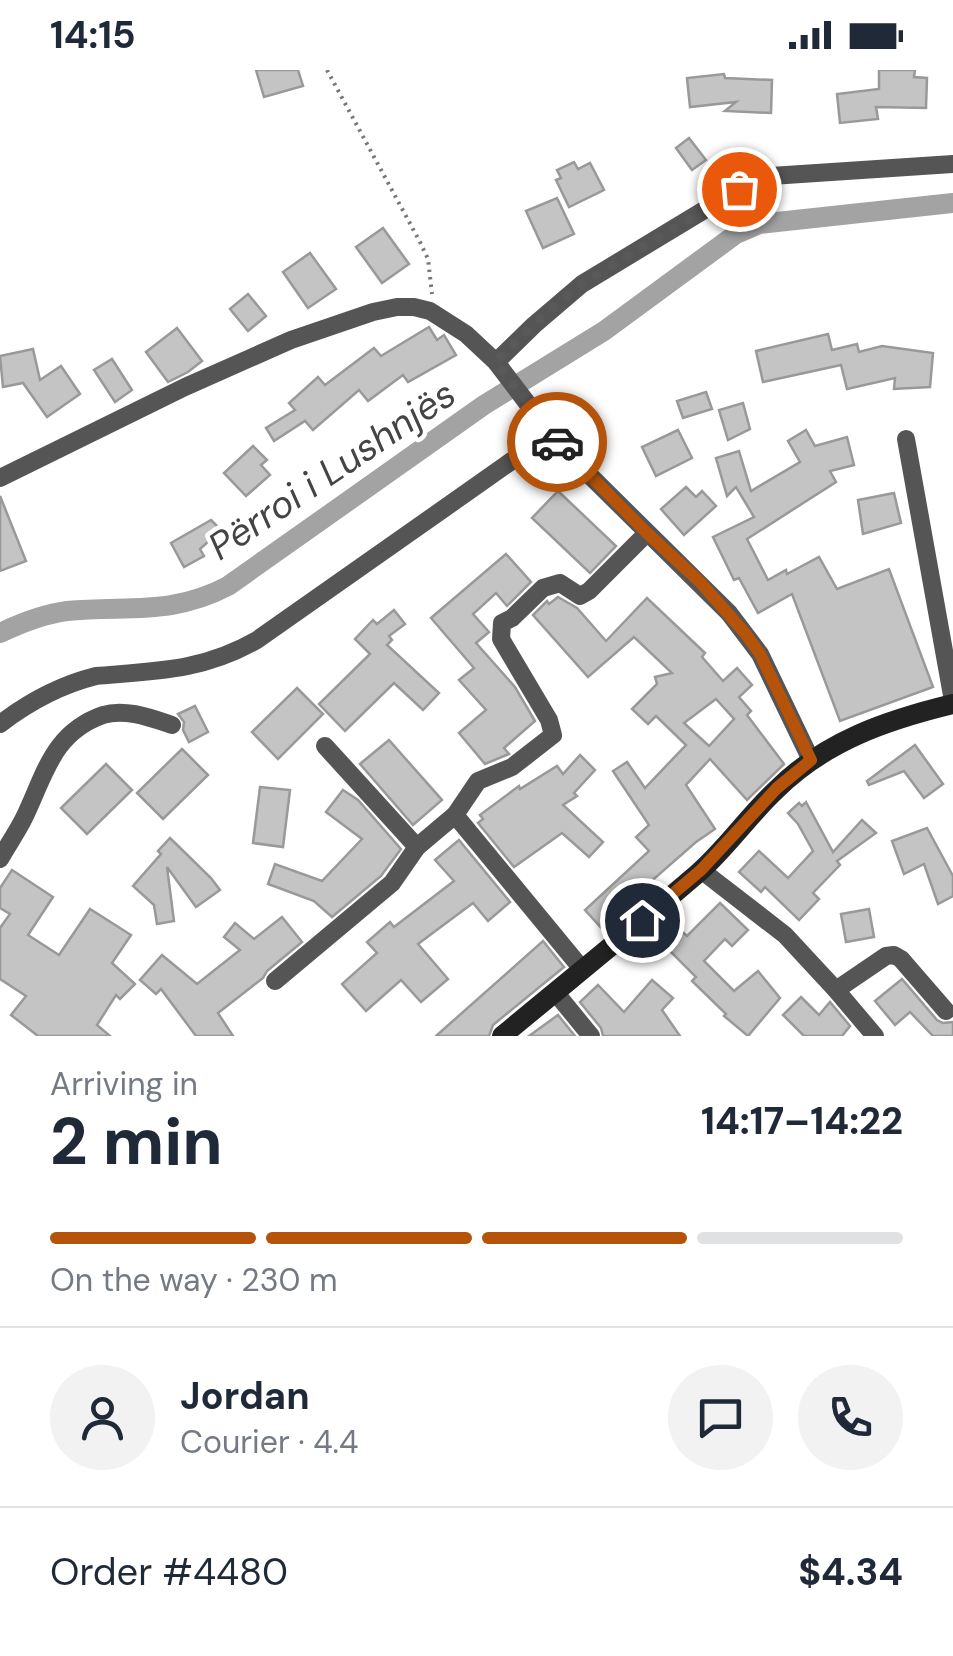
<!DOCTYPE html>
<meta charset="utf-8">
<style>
:root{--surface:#fff;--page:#f2f2f3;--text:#1f2937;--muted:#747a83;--line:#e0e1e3;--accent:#b45309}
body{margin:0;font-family:"DM Sans",sans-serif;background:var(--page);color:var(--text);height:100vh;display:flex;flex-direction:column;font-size:38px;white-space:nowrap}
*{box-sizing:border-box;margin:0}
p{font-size:32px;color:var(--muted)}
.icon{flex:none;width:55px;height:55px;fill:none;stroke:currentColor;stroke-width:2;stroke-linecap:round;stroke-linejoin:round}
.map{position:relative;height:966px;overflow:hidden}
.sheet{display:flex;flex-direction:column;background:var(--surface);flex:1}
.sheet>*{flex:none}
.pin{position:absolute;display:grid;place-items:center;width:85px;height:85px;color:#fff;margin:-42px;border:5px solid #fff;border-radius:50%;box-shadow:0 2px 10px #0007}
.courier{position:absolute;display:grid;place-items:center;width:100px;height:100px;margin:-50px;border:8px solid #b45309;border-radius:50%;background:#fff;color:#222;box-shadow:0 2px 12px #0007}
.headline em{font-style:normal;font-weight:800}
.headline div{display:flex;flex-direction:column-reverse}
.headline{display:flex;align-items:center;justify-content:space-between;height:170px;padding:0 50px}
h1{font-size:65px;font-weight:800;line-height:75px}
.bar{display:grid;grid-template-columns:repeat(4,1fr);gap:15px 10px;align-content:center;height:120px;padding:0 50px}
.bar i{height:12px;border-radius:8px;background:var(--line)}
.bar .active{background:var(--accent)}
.bar p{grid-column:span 4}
.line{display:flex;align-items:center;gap:25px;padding:0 50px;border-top:2px solid var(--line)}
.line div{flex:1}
.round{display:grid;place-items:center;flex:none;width:105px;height:105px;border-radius:52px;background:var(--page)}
.status{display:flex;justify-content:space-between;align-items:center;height:70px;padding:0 50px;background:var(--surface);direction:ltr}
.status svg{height:28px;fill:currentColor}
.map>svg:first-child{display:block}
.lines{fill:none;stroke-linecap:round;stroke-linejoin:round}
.canal{stroke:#a3a3a3;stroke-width:20}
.building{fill:#c4c4c4;stroke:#999;stroke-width:2.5;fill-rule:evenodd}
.path{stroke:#777;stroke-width:4;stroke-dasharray:2.5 5;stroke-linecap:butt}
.street{stroke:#555;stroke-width:18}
.secondary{stroke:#222;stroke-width:20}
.done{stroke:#595959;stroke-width:10;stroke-dasharray:0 18}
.route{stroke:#b45309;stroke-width:12}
.labels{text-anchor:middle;stroke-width:9;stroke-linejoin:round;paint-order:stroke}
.water-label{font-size:38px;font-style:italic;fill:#444;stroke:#fff}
</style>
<div class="status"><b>14:15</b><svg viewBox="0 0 49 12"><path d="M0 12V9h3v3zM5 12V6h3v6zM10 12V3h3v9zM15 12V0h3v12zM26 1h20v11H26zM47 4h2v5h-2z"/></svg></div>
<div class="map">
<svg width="953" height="966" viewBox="0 0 953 966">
<rect width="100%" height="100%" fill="#fff"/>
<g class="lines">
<path class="canal" d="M0,563C21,553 44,544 67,541C127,535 171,546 228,516L484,335L604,261L736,164L759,154L953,133"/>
</g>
<g class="building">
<polygon points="256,0 298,0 303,16 264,27"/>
<polygon points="879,0 915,0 914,7 927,8 926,38 876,37 878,49 840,53 837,24 879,19"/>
<polygon points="724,4 725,8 772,10 771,43 725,41 736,32 690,37 687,8"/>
<polygon points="689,68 706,90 692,100 676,78"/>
<polygon points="574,92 578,99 590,93 604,120 569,137 556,110 561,108 557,100"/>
<polygon points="557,128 574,164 543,178 526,141"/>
<polygon points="383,158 409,194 382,213 356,177"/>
<polygon points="310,183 336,219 308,238 283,202"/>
<polygon points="248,224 266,246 248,261 230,239"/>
<polygon points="429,257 437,270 444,265 456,285 408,312 403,305 368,331 359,320 313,360 305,351 274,371 266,358 295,340 289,333 318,307 325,315 374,278 381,286"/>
<polygon points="177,258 202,291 188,302 168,312 146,282"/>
<polygon points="828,264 832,280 857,274 859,282 882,276 933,283 930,317 894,319 895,308 847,319 841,295 763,312 756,281"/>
<polygon points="33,279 40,310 61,296 80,324 47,347 23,313 3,317 0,286"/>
<polygon points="112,289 132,320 115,332 94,300"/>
<polygon points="706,322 712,339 683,348 677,331"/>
<polygon points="743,333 750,359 728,370 719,340"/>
<polygon points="678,360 692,388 656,406 642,377"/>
<polygon points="806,360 815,376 847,367 854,395 830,401 836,412 747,469 768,510 786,500 787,504 819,487 837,519 889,499 933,617 840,651 792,524 758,543 739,508 734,510 713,467 754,447 736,417 727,426 716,388 739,381 751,421 800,392 788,371"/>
<polygon points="253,376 267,390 261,395 270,405 246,426 224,403"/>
<polygon points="686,417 696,427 702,421 716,436 684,465 661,439"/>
<polygon points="558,421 616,476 590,503 532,448"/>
<polygon points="894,423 901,453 863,464 858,430"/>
<polygon points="0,426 26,491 0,501"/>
<polygon points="211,450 221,460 200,479 204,486 184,497 171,473"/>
<polygon points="506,484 531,512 507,536 496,523 473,544 489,562 476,573 515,617 535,651 504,678 509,684 485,694 459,663 486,640 459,610 474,598 431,548"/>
<path d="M558,527L577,538L606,571L647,528L705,583L702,587L723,611L737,598L752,615L739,627L751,641L747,645L784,694L747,730L710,689L686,715L715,759L696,772L648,814L655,822L606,863L585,840L649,781L636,767L649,755L613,701L627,692L645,718L686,675L656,646L648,654L632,639L657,614L655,607L672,603L634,567L588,607L533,545L547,531L549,534ZM716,629L734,649L709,676L684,653Z"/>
<polygon points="394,540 405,554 389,566 392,570 387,575 439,623 423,640 394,613 345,661 319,634 370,584 355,569 373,550 377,554"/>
<polygon points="297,618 323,644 278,689 252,662"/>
<polygon points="195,636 208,662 189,672 183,660 184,652 178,644"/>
<polygon points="389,670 442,730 413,755 360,694"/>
<polygon points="915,675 943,714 924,728 904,701 869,715 867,711"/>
<polygon points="182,679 208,705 163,749 137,723"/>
<polygon points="580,685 595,700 574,723 577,726 563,735 603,772 589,787 562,763 514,797 478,753 483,749 480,745 519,716 520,719 557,696 563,704"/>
<polygon points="106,694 132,720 87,764 61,738"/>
<polygon points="260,717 290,720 283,777 253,773"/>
<polygon points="343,720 358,730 401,779 381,806 332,847 314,831 268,814 275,794 322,811 362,769 326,742"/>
<polygon points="806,732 833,782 862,750 876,763 837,791 840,795 813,823 819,829 799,850 765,817 761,822 739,802 759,781 788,808 813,781 798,754 788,743 799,733 802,736"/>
<polygon points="927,758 953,806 953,826 938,834 924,794 904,804 892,771"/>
<polygon points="170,768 211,808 220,820 196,837 167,797 174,851 157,854 154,835 133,816 161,784 158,781"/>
<polygon points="459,770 510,832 488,851 473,833 418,874 448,909 421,932 401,910 366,941 342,914 377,883 367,872 390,852 394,857 454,811 435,790"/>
<polygon points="12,800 53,827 28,865 59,885 90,839 131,865 112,893 135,914 120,929 116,925 97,955 110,966 38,966 11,945 26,926 0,909 0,858 10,844 0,838 0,818"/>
<polygon points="720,833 748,860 732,876 725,869 704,891 734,921 758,901 780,928 748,966 724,946 726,944 692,911 696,907 664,875 679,859 687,866"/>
<polygon points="869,839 874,867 846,872 841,844"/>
<polygon points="282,847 302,872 267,901 263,908 218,943 233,966 196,966 161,919 156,924 140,910 162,885 197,914 240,880 224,867 235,853 254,869"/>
<polygon points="543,871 564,897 493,955 489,966 436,966"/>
<polygon points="902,909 937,950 943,953 953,952 953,966 933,966 910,942 895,955 875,931"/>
<polygon points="652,910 673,928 662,940 680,966 603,966 601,958 580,932 598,915 624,942"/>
<polygon points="801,927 819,945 830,932 850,956 842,966 804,966 783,945"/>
<polygon points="558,945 575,966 529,966"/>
</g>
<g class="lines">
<polyline class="path" points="327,0 420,172 428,189 432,224"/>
<g class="street">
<polyline points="496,292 534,255 582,214 739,119 771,106 953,94"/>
<polyline points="906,369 953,631"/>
<polyline points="0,408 185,317 291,270 373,242 397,237 414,237 430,241 466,264 496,292 559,375 729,543 760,584 811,690"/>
<path d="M0,654C30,631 60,615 96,606C156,601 203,601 257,570L550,364"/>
<polyline points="325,676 417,777"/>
<polyline points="455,745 478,711 512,697 553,665 549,650 501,569 502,553 512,548 543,518 560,513 580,526 589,521 647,463"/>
<path d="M0,789C8,775 17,762 24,748C45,705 52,663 103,645C125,638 151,648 172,655"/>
<polyline points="701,800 785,865 836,920 875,966"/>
<polyline points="275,911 392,813 417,777 455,745 582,899"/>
<polyline points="836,920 886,886 894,885 901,889 946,941"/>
<polyline points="555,922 591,966"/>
</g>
<path class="secondary" d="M502,966C567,912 633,859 697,804C726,779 748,746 776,720C825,671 887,650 953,634"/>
</g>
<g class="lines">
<polyline class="done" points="557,372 496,292 534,254 582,214 739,119"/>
<polyline class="route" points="557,372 647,463 700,512 745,563 760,584 811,690 777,718 701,800 642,850"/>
</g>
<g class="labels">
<g class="water-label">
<text transform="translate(332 400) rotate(-34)" y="13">Përroi i Lushnjës</text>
</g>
</g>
</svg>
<div class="pin" style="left:739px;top:119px;background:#ea580c"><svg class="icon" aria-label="bag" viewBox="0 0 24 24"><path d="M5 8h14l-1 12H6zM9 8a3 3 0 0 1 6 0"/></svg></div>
<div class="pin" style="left:642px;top:850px;background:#1f2937"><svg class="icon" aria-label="home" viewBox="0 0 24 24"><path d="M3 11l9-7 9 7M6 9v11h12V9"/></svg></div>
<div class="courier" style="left:557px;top:372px"><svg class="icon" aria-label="car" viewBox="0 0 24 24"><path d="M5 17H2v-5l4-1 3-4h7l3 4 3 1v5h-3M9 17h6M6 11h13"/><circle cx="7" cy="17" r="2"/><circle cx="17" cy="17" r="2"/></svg></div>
</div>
<section class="sheet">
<div class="headline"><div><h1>2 min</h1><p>Arriving in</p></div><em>14:17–14:22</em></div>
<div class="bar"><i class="active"></i><i class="active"></i><i class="active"></i><i></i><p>On the way · 230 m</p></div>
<div class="line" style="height:180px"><a class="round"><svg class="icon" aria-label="person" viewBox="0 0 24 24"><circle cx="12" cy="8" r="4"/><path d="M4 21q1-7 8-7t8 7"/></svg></a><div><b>Jordan</b><p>Courier · 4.4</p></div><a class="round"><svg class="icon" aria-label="chat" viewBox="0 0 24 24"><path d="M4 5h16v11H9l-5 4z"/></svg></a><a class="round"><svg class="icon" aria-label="phone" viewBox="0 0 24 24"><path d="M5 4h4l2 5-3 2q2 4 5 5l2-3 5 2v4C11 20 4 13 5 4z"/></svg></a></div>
<div class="line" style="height:130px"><div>Order #4480</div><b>$4.34</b></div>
</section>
